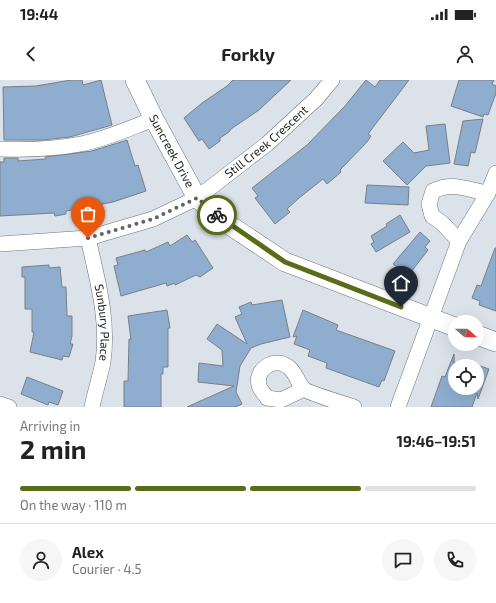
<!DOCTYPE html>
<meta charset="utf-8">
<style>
:root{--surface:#fff;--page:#f6f6f6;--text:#222;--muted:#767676;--line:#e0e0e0;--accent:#596c18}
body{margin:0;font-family:"Exo 2",sans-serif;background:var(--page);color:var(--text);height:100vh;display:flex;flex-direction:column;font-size:15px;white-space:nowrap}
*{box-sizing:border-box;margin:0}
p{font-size:13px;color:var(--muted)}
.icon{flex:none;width:22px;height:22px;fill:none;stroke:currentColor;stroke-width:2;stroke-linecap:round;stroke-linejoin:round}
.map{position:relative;height:327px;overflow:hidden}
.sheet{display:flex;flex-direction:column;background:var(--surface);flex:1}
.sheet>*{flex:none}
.needle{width:26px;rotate:110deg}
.tools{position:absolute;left:448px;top:235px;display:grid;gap:8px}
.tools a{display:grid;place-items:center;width:36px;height:36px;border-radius:50%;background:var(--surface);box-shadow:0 4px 16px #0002;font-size:20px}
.pin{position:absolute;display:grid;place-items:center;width:34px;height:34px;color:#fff;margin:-41px -17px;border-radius:50% 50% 50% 0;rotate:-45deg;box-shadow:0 0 4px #0007}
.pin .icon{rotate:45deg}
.courier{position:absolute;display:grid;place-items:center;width:40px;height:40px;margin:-20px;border:3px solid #596c18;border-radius:50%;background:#fff;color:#222;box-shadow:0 1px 5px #0007}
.overview em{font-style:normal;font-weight:700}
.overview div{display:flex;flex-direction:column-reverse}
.overview{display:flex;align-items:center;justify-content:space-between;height:68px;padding:0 20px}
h1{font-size:26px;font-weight:700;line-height:30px}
.bar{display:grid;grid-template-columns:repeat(4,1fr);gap:6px 4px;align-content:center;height:48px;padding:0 20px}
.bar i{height:5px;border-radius:3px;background:var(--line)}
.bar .current{background:var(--accent)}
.bar p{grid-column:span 4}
.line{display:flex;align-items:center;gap:10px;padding:0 20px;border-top:1px solid var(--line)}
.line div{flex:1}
.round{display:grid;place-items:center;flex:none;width:42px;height:42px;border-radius:21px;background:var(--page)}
.status{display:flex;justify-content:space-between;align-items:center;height:28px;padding:0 20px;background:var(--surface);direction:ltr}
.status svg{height:11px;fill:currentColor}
header{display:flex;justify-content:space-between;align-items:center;height:52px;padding:0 20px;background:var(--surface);font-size:18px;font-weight:700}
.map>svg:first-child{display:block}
.building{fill:#8faecf;stroke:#797f86}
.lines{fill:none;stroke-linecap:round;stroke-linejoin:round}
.minor-casing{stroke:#70767d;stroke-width:16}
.tertiary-casing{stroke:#70767d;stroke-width:20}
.minor{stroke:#fff;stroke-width:15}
.tertiary{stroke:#fff;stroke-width:19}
.done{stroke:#5e6366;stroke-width:4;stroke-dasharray:0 7.2}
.route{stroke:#596c18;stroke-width:5}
.labels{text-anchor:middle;stroke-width:3.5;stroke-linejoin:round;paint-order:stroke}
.street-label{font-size:12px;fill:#1b1e20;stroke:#dbe2e9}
</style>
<div class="status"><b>19:44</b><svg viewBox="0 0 49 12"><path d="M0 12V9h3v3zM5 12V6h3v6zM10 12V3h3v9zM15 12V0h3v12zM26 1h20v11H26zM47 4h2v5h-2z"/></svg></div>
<header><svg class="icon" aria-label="back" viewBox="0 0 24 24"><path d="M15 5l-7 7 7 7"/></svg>Forkly<svg class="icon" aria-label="person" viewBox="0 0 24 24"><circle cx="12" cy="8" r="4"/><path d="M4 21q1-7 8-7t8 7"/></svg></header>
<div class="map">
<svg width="496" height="327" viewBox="0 0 496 327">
<rect width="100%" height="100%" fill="#dbe2e9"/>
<g class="building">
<polygon points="71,0 82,0 83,5 101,0 112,45 70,57 43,60 4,60 3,7 36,6"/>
<polygon points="233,0 291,0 259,30 231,49 229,52 220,58 220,61 209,69 202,59 199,61 184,38 202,23 227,6"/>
<polygon points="366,0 375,7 380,0 409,0 368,54 371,56 367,62 340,90 341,92 327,104 323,99 299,118 287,129 290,132 275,144 255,118 258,116 252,108 307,65 345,26"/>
<polygon points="459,0 494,0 492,4 496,6 496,13 488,35 484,34 483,37 451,26"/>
<polygon points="483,39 475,73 471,72 468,86 454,84 463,41"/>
<polygon points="445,44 450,83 426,86 407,105 383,81 403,62 414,73 429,70 426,46"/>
<polygon points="127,60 135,86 138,85 146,111 113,122 66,131 66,134 55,136 54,133 0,136 0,82 4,82 4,78 18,78 18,81 46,79 45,77 92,71"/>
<polygon points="367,105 409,107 408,125 365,123"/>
<polygon points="400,135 410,152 376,172 371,164 374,162 371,156 387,146 386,144"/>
<polygon points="420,152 430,161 425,167 428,170 408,196 393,184"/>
<polygon points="187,155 192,162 195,160 213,188 200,197 196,195 175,205 175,203 167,206 166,203 121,216 114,186 118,185 116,178 145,170 146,172 168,162 170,166"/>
<polygon points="495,168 496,168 496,231 479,225 480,221 472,218 477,205 481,206"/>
<polygon points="49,185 49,188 60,187 62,207 66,207 67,236 72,236 72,256 70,264 73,264 69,277 63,276 62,280 30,272 34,252 32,252 32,229 25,229 25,197 22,197 22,187"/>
<polygon points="282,220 290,257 261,264 251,268 240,286 236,312 242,324 235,327 187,327 234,306 198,302 199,283 223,286 222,270 207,259 217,244 247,264 235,237 242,234 239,227 251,222 252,225"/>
<polygon points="167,230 170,248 168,248 168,287 163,287 163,294 161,294 161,327 124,327 124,301 128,301 129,259 131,260 128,236"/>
<polygon points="303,230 338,245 336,250 395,271 384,301 382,300 379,307 326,288 327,283 308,276 310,270 294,264 297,256 293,257"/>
<polygon points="454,274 455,308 477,308 477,285 489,289 478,319 477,313 472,327 431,327 442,296 445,297"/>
<polygon points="27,297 63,311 58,325 49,322 48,325 21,314"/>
</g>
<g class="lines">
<g class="minor-casing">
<g id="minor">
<path d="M0,69C27,70 54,69 81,64C106,59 130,48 154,39"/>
<path id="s1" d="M88,158C97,199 109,239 103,282C100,297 95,312 92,327"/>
<path d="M459,161L442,143L432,136L429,124L433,111C453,101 467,110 488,113"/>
<path id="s2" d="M0,164L88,158L153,139L197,118L267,64L316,19L332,0"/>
<path d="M304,309L281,320L267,318C265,314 259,309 259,305C255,289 274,277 287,286C296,291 297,303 304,309C308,313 345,324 354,327"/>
<polyline points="0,324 9,327"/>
<polyline points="398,327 459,161 488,113 496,93"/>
</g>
</g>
<g class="tertiary-casing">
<g id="tertiary">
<path id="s3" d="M135,0L154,39L197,118L225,142L285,182L455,247"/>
<polyline points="477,255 496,262"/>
</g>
</g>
<use href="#minor" class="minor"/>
<use href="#tertiary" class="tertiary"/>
</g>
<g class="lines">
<polyline class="done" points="88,158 153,139 197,118 217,135"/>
<polyline class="route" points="217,135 285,182 401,227"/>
</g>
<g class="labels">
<g class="street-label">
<text dy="4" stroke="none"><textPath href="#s2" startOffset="294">Still Creek Crescent</textPath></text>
<text dy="4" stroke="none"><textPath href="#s3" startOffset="80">Suncreek Drive</textPath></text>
<text dy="4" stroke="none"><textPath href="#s1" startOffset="86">Sunbury Place</textPath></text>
</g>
</g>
</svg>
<div class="tools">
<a><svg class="needle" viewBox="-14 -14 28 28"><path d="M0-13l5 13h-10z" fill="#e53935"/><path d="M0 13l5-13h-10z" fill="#767676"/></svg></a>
<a><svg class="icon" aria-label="locate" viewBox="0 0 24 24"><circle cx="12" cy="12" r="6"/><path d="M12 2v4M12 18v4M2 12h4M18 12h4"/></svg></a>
</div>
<div class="pin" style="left:88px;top:158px;background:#ea580c"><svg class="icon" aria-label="bag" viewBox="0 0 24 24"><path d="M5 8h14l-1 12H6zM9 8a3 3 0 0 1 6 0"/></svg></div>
<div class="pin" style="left:401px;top:227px;background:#1f2937"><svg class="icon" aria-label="home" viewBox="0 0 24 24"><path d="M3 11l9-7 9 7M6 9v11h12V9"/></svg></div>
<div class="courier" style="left:217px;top:135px"><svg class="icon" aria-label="bike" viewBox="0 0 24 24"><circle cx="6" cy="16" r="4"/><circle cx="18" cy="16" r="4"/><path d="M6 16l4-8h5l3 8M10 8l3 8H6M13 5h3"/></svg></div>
</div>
<section class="sheet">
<div class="overview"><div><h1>2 min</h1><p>Arriving in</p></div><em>19:46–19:51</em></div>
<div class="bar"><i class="current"></i><i class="current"></i><i class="current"></i><i></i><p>On the way · 110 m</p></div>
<div class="line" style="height:72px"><a class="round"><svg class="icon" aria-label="person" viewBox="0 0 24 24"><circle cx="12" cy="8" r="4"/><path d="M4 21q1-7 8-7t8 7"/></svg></a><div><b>Alex</b><p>Courier · 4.5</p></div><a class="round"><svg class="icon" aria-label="chat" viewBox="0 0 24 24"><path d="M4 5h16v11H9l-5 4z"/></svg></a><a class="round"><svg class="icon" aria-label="phone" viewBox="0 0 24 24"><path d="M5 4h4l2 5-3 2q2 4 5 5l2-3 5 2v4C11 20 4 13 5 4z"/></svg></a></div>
</section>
